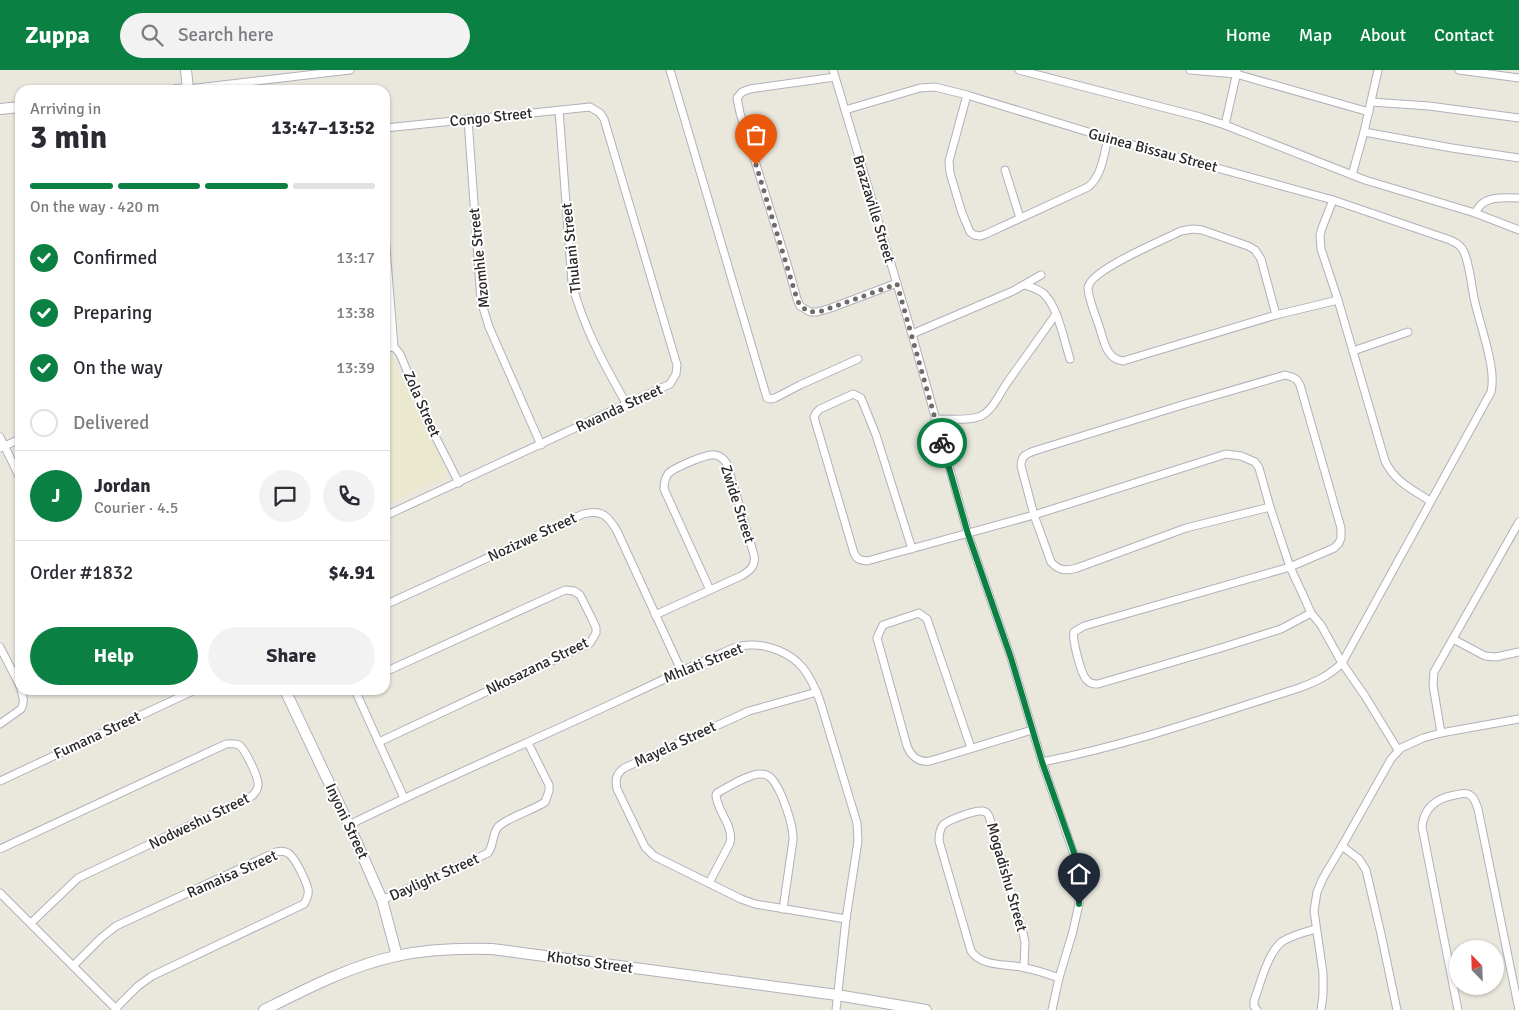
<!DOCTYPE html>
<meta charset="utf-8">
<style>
:root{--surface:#fff;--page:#f2f2f3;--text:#2b2b33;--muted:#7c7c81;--line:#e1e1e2;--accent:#0b8043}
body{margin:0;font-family:Signika,sans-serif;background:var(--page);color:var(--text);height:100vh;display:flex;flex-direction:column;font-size:19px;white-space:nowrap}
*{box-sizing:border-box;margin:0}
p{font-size:16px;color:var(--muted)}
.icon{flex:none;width:28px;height:28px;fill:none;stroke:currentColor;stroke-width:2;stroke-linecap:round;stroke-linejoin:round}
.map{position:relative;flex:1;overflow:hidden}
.sheet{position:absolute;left:15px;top:15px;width:375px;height:610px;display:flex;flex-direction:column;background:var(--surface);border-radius:15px;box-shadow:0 1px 4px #0004}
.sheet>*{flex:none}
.needle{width:32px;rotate:337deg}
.tools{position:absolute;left:1449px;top:870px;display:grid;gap:10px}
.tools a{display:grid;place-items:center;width:55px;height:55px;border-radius:50%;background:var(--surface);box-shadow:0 1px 4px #0004;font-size:25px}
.pin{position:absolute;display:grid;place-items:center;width:42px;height:42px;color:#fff;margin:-51px -21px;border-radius:50% 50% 50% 0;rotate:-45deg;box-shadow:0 0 5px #0007}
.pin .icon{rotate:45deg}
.courier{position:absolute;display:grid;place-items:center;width:50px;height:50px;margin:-25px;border:4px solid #0b8043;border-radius:50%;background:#fff;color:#222;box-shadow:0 1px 6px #0007}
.headline em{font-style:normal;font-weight:800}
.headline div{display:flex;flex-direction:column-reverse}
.headline{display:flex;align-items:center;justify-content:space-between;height:85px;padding:0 15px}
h1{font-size:32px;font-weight:800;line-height:38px}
.bar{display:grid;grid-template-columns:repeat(4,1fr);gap:8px 5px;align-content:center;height:60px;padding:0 15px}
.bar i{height:6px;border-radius:4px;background:var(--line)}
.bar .on{background:var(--accent)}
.bar p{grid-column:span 4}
.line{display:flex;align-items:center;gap:12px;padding:0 15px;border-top:1px solid var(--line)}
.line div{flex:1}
.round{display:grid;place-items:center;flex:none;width:52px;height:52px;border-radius:26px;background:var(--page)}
ol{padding:0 15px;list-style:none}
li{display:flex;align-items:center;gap:15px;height:55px}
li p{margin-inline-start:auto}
li .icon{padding:5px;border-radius:50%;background:var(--accent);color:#fff;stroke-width:4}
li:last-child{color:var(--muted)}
li i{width:28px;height:28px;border:2px solid var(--line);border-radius:50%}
.primary-button{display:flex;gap:10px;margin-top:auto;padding:10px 15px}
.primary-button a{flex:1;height:58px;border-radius:30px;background:var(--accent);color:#fff;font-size:20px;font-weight:800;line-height:58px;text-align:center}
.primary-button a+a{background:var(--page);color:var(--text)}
header{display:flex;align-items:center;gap:30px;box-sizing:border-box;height:70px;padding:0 25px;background:var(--accent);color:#fff}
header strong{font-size:24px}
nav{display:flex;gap:28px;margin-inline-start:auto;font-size:18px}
.search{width:350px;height:45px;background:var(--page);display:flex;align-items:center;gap:12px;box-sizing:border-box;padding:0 18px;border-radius:28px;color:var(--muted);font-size:19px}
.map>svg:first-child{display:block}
.education{fill:#eae8ce}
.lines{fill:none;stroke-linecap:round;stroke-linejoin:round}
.street-casing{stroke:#b1b0bb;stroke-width:9}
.secondary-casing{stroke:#b1b0bb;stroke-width:12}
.street{stroke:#fff;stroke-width:7}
.secondary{stroke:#fff;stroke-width:10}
.done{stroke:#6d6c68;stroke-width:5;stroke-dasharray:0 9}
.route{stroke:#0b8043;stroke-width:6}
.labels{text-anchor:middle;stroke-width:4;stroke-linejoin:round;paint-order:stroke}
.street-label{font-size:15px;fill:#292929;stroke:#fff}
</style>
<header>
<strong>Zuppa</strong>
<div class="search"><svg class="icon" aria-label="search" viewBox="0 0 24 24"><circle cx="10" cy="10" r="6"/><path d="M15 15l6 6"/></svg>Search here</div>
<nav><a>Home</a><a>Map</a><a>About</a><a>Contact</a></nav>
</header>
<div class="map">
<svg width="1519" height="940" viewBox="0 0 1519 940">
<rect width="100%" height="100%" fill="#eae7dd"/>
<polygon class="education" points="385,283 392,288 447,402 443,409 385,436"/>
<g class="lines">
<g class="street-casing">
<g id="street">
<polyline points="670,0 767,328 771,329 775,328 800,315 858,289"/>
<polyline points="833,0 912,264 968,464 1011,588 1042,692 1078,796 1079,834 1073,861 1059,908 1052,940"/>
<polyline points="1019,0 1200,47 1225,55 1365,110 1475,143 1519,160"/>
<polyline points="1190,0 1236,4 1369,42"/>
<polyline points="1459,0 1519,8"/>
<polyline points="835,7 750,19 742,22 737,28 740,43 789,200 797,229 800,236 810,242 817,242 831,238 897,213"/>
<polyline points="188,19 350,0"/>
<path d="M967,25L949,91L950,103L962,143L970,162L974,165L980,166L986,164L1088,117C1102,106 1104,84 1108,68"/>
<polyline points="1371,32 1429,36 1519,48"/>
<path d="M559,40L572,213C583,257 605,296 627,335"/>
<path d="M845,40L920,18L935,17L967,25L1108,68L1333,130L1450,170C1457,173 1462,176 1464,182C1470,196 1471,213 1474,228C1479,253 1497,298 1491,322L1342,593C1329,606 1315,612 1299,618C1214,645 1129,675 1042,692"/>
<polyline points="468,49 481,231 489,257 541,375"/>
<polyline points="1225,55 1237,2"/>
<polyline points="385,58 590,37 600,43 604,49 677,295 676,304 670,314 385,446"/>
<polyline points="1364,62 1452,78 1519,88"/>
<polyline points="1005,100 1020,148"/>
<polyline points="1352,105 1364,62 1378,0"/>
<path d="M1333,130L1322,158L1320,165L1321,179L1338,230L1385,391C1395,412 1412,419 1430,431"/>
<path d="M1475,143C1477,140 1480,135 1483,133C1492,126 1508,128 1519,128"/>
<polyline points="385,165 394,277 400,284 430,356 459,413"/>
<path d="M1025,215C1031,217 1038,219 1043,223C1058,236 1064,271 1070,289"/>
<path d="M1276,245L1261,189L1255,180L1248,176L1202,160L1193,159L1181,161C1164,170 1089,200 1088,218C1088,228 1097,249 1100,259C1104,272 1107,289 1123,291L1276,245L1338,230"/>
<polyline points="912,264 1013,221 1041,205"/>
<polyline points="385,278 394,277"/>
<polyline points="1353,281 1408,262"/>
<path d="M935,349C948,349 970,351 981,346C993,340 1000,323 1007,313C1023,290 1040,267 1056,244"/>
<polyline points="0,367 20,408"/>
<polyline points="0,378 20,369"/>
<path d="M1270,437L1186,458L1077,498C1066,501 1059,501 1051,492L1034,445L1021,396C1021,386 1026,384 1034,381L1182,335L1285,305L1292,307L1297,310L1300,315L1341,458V468L1339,473L1334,478L1290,497L1084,556L1074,562C1072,569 1081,605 1087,610C1090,614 1094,614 1098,614L1224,577L1281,559L1311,543"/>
<path d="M912,479L876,365L861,328L853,324L820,339L816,343L814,347L854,483C857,490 860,490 867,491L1034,445L1226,384L1241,386L1255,392L1259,398L1270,437L1290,497L1304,527L1311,543L1321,555L1342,593L1365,626L1398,680"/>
<path d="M385,535L583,444C602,439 608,446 617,461L681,600"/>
<path d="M655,545L741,506C750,501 756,496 754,485L727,394C724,389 721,386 715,385C708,383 673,398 668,404C665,408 664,413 664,419L710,520"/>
<polyline points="1453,569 1485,586 1496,587 1519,582"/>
<polyline points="0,577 20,616"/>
<polyline points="355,620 404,728"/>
<path d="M817,622L749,641L624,698C616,704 615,710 617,719L645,777L654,786L741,829L755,834L846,849"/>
<path d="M0,654L21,639C25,632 23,627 21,620"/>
<polyline points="1441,663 1433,615 1434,602 1519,452"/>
<polyline points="379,672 590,573 596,563 596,558 592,549 580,525 574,521 565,520 385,602"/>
<path d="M971,678L927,549L919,543L883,555L877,568L907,676C911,686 919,693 930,691L1032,660"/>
<polyline points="0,711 195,620"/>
<path d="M349,755C440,710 533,671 624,628C654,614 683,600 713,587C725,582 737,575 749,575C768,574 791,583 803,598C811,608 816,620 820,631L857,753L858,771L846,849L836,940"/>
<polyline points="1342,776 1359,789 1366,800 1381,864 1397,940"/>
<path d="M0,779L226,674C230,674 235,673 239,675C245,679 259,708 258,715C258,720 255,723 252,726L78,808L31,853"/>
<path d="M709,813L730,773C734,755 717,742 716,725L717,723C728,717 749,704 760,704C764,704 768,705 771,708C781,718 794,756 793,770L783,839"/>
<polyline points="0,823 117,940"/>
<path d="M382,830L488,783C494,775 492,764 498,757C506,748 534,740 545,732L549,721V715L528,673"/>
<path d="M74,895L101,868L116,856L276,782C280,781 284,781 288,783C295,787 306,811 308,819C309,824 307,829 304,834L152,906L138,916L116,938"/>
<path d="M1024,897L1025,872L1023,863L989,746C986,742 987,742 982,741C975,740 948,750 943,755C940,759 939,766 939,771L971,881C983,898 1007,893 1025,898C1037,900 1048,904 1059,908"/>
<path d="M1257,940L1254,936V931C1260,915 1268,881 1283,871C1293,865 1305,862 1316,859"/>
<polyline points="1321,940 1323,925 1323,903 1314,841 1317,822 1323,808 1342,776 1391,689 1401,678 1423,668 1441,663 1519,649"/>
<path d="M1458,940L1422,757C1424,737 1437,728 1455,725C1460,724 1466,722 1470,725C1475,728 1476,734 1478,739L1519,940"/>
</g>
</g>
<g class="secondary-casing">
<g id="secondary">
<polyline points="186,0 188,20"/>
<polyline points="176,20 188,19"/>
<polyline points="0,39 20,37"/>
<polyline points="285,620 349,755 382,830 397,886"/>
<path d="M264,940C306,919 350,896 396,886C428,879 460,878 492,879L837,925L926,940"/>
</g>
</g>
<use href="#street" class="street"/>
<use href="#secondary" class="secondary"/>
</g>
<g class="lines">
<polyline class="done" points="756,95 797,229 800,236 810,242 822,241 897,214 942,373"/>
<polyline class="route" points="942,373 968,464 1011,588 1042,692 1073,780 1078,796 1079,834"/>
</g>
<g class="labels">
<g class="street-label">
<text transform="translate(491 47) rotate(-6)" y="5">Congo Street</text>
<text transform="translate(1153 80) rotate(15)" y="5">Guinea Bissau Street</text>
<text transform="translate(874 139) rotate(73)" y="5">Brazzaville Street</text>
<text transform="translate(571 178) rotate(-96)" y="5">Thulani Street</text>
<text transform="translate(479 188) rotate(-96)" y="5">Mzomhle Street</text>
<text transform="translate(422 334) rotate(66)" y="5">Zola Street</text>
<text transform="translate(619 338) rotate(-25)" y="5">Rwanda Street</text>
<text transform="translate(738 434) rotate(72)" y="5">Zwide Street</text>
<text transform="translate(532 467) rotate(-25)" y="5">Nozizwe Street</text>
<text transform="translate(703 593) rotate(-22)" y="5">Mhlati Street</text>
<text transform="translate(537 596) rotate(-26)" y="5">Nkosazana Street</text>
<text transform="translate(97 665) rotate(-25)" y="5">Fumana Street</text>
<text transform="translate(675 674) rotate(-25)" y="5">Mayela Street</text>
<text transform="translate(199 751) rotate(-26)" y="5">Nodweshu Street</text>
<text transform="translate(347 751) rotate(65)" y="5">Inyoni Street</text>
<text transform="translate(232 804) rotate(-24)" y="5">Ramaisa Street</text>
<text transform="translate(434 807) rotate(-24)" y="5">Daylight Street</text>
<text transform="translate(1007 807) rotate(74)" y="5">Mogadishu Street</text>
<text transform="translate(590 892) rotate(8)" y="5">Khotso Street</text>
</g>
</g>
</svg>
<div class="tools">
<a><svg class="needle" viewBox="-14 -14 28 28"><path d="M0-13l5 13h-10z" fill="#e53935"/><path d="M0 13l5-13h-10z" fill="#7c7c81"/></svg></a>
</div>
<div class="pin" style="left:756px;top:95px;background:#ea580c"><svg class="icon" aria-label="bag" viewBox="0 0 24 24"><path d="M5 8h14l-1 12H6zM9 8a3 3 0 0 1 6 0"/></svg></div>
<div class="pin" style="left:1079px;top:834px;background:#1f2937"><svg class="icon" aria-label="home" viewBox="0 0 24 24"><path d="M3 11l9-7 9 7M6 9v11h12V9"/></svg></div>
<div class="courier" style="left:942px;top:373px"><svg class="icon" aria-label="bike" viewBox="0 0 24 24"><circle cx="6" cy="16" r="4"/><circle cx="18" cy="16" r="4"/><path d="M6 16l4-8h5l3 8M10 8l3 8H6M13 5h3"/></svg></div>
<section class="sheet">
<div class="headline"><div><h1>3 min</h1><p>Arriving in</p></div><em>13:47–13:52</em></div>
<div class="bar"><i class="on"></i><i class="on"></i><i class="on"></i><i></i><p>On the way · 420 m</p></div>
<ol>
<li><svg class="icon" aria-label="check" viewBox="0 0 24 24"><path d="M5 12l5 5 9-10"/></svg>Confirmed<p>13:17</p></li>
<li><svg class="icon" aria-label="check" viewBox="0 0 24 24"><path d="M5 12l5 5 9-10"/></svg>Preparing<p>13:38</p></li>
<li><svg class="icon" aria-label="check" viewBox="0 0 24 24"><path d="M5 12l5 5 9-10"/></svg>On the way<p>13:39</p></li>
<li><i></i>Delivered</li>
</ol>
<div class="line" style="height:90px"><b class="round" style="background:var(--accent);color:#fff">J</b><div><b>Jordan</b><p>Courier · 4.5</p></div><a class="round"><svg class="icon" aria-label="chat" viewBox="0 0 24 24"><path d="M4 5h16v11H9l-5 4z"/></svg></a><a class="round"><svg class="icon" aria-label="phone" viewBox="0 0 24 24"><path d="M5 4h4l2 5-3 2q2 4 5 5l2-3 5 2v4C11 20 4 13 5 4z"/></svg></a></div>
<div class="line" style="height:65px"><div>Order #1832</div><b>$4.91</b></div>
<div class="primary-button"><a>Help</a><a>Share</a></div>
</section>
</div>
